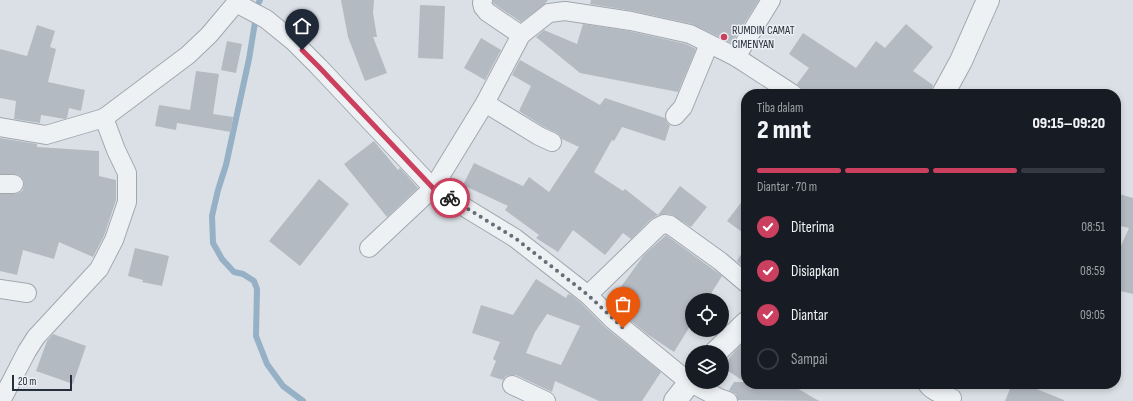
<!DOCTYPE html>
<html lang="id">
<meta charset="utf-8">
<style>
:root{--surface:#171b24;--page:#20242c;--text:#f1f3f6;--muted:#9ea1a6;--line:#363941;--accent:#cb405e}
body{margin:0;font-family:"Sofia Sans Condensed",sans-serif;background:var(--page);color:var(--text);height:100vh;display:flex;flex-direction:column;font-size:15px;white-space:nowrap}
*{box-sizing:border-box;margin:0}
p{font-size:13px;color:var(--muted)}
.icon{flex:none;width:22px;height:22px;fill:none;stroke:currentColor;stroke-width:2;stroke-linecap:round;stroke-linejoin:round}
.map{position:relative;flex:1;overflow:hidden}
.sheet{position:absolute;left:741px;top:89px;width:380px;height:300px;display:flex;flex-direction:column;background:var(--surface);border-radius:16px;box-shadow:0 2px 6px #0003}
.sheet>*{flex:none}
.controls{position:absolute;left:685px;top:293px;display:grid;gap:8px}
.controls a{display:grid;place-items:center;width:44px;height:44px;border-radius:50%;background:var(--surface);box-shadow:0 2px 6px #0003;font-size:20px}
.scale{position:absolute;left:12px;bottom:10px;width:60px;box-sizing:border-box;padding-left:4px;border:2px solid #262f3b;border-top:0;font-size:11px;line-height:14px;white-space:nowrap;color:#262f3b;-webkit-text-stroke:3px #ebeff4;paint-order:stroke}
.pin{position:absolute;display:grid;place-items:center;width:34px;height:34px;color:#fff;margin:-41px -17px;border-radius:50% 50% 50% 0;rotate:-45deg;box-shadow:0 0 4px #0007}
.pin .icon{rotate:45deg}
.courier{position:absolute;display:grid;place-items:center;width:40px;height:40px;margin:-20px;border:3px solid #cb405e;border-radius:50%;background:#fff;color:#222;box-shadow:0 1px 5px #0007}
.overview em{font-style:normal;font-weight:800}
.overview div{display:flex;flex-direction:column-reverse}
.overview{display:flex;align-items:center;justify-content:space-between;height:68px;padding:0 16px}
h1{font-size:26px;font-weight:800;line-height:30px}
.bar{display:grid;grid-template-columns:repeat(4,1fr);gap:6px 4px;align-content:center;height:48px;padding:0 16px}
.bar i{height:5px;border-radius:3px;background:var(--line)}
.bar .current{background:var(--accent)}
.bar p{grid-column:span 4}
ol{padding:0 16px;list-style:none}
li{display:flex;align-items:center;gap:12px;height:44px}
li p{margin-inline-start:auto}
li .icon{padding:4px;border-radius:50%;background:var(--accent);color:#fff;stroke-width:4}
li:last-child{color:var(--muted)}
li i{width:22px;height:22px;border:2px solid var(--line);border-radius:50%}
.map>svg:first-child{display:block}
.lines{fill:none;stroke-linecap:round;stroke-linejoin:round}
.stream{stroke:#96b0c6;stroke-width:6}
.building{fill:#b3bac2;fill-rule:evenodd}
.minor-casing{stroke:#a1a7af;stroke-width:20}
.tertiary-casing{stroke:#a1a7af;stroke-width:24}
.minor{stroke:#eef1f4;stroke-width:18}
.tertiary{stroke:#eef1f4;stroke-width:22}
.done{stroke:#656d77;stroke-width:4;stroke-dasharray:0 7.2}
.route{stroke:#cb405e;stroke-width:5}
.poi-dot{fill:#cb405e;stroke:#ebeff4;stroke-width:1.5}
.labels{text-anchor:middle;stroke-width:3;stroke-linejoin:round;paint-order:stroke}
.poi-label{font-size:12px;fill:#262f3b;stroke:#ebeff4;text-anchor:start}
</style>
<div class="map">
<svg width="1133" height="401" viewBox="0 0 1133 401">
<rect width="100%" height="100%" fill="#dbe0e6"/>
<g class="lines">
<polyline class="stream" points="260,0 258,4 249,59 226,165 218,190 212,216 213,243 222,259 234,272 243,274 254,281 257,289 256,336 267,364 283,386 303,401"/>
</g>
<g class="building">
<polygon points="341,0 374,0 373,13 377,37 373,37 387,73 365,81 348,37"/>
<polygon points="493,0 548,0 545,4 521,22 500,8 493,3"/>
<polygon points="591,0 759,0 732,43 692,24 633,11 590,4"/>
<polygon points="420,5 445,6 443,59 418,58"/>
<polygon points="583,24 629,31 686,44 696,49 678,92 580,73 536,37 544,30 577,44"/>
<polygon points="906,24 933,47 913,71 933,85 931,94 803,94 802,89 797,84 809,68 789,54 803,33 856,68 876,41 885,48"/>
<polygon points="37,25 55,31 50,47 56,49 48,82 85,90 81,111 69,108 67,118 65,119 41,115 40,123 14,119 16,101 0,98 0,49 27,56"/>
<polygon points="481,38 501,50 485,80 464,68"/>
<polygon points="227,41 242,44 236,73 221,70"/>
<polygon points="520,60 600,105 605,98 665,118 668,124 670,125 665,141 622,127 614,141 612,140 594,172 623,191 625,189 658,215 651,219 631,239 623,233 605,255 573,230 558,252 536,238 539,235 505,210 508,206 463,185 474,163 523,186 529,177 549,192 579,147 562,139 560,136 557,133 544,127 519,111 531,86 512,75"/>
<polygon points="196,71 219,74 213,114 233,117 231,132 177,123 176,130 155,126 159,105 190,110"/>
<polygon points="0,138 37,144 37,147 99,151 99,176 116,180 116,200 104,236 93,257 59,242 54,259 23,250 17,275 0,271 0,194 14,194 19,193 23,190 24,184 23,179 19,175 14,174 0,174"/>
<polygon points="374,141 398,170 400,168 418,188 387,217 344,164"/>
<polygon points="319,179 349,204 300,266 269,241"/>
<polygon points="680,186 707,207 691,227 672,215 665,214 658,215"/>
<polygon points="1116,193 1133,198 1133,294 1116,290 1116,257 1129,228 1116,225"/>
<polygon points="746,196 746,235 727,221"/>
<polygon points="666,235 722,276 707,300 692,300 692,323 674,352 647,334 619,311 610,302 644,255"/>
<polygon points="746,246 746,269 737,261"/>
<polygon points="135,248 169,256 162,286 142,282 143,280 128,276"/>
<path d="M536,279L566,298L568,294L571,295L581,303L605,327L661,372L642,401H599L555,381L552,392L516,375H511L506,376L503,380L490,376L496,361L493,359L500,342L472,333L481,305L513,315ZM547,314L580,326L561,365L526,353L535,332Z"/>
<polygon points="53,334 86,346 73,384 36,371 47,341"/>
<polygon points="746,340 746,384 790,384 819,401 738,400 736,394 729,390 734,382 745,382 722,367 735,351"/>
<polygon points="1012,384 1024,384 1064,400 1064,401 1005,401"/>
</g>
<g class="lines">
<g class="minor-casing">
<g id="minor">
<polyline points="483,0 482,3 483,7 487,12 521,35"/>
<polyline points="736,57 771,0"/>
<polyline points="485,103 539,136 552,142"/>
<polyline points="675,116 683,107 709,44"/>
<polyline points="0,127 46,135 104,118"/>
<polyline points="0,184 14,184"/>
<polyline points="369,248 433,188 485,103 521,35 549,13 565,11 631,21 690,34 736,57 793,94"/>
<polyline points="0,289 27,293"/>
<polyline points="588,295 658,227 664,224 670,225 720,261 746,283"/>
<path d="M927,384C932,392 944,395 952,398"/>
<polyline points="512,385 546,401"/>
<polyline points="1,401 27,351 36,337 99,269 114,240 127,202 127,173 116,150 104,118 188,55 209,35 236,3 266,19 293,41 319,67 433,188 515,238 588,295 612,319 689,382 719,398 728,401"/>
</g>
</g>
<g class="tertiary-casing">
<g id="tertiary">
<polyline points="943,94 961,61 988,0"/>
<polyline points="716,352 746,323"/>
<polyline points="675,401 686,387 692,377"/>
</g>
</g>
<use href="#minor" class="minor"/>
<use href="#tertiary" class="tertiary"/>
</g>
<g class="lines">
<polyline class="done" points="450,198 515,238 588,295 623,328"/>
<polyline class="route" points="302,50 319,67 433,188 450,198"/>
</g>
<circle class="poi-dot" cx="724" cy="37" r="4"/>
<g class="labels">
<g class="poi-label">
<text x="732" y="34">RUMDIN CAMAT<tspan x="732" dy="14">CIMENYAN</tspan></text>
</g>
</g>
</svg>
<div class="controls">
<a><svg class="icon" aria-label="locate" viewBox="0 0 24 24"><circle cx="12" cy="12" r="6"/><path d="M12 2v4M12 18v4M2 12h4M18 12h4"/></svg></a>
<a><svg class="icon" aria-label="layers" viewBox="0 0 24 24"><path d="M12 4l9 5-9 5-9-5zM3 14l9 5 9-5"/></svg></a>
</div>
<div class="scale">20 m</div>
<div class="pin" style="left:623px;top:328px;background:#ea580c"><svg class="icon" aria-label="bag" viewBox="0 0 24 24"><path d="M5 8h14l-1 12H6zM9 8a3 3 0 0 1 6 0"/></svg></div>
<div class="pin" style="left:302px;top:50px;background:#1f2937"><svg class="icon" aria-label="home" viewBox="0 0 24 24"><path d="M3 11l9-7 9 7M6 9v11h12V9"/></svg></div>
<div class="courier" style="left:450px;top:198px"><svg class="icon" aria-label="bike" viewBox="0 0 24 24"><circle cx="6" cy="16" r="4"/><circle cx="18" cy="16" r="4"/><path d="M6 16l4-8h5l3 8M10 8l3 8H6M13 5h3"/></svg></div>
<section class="sheet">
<div class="overview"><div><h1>2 mnt</h1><p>Tiba dalam</p></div><em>09:15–09:20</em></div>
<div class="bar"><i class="current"></i><i class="current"></i><i class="current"></i><i></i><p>Diantar · 70 m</p></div>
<ol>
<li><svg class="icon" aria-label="check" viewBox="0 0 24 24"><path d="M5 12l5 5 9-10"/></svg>Diterima<p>08:51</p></li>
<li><svg class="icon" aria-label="check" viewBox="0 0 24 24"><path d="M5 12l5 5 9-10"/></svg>Disiapkan<p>08:59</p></li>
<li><svg class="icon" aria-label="check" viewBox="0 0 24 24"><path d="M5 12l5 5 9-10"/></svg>Diantar<p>09:05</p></li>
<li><i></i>Sampai</li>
</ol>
</section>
</div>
